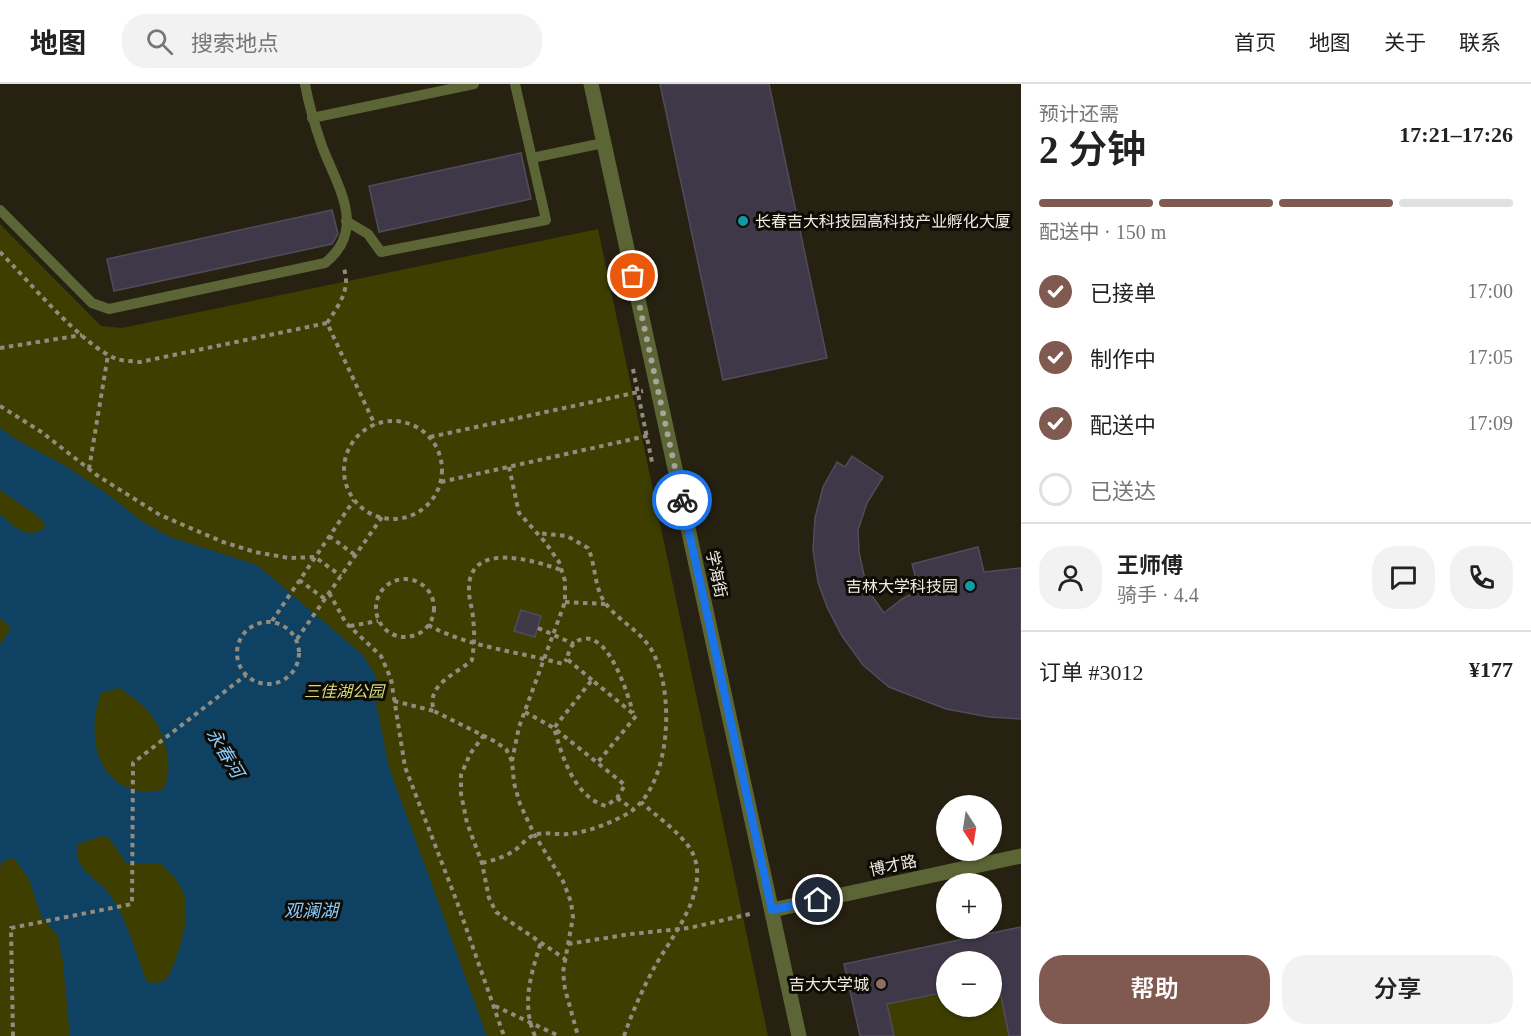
<!DOCTYPE html>
<html lang="zh">
<meta charset="utf-8">
<style>
:root{--surface:#fff;--page:#f2f2f2;--text:#222;--muted:#767676;--line:#e0e0e0;--accent:#805a50}
body{margin:0;font-family:"Times New Roman","Noto Sans SC",serif;background:var(--page);color:var(--text);height:100vh;display:flex;flex-direction:column;font-size:22px;white-space:nowrap}
*{box-sizing:border-box;margin:0}
p{font-size:20px;color:var(--muted)}
.icon{flex:none;width:33px;height:33px;fill:none;stroke:currentColor;stroke-width:2;stroke-linecap:round;stroke-linejoin:round}
.map{position:relative;flex:1;overflow:hidden}
.sheet{display:flex;flex-direction:column;background:var(--surface);width:510px}
.sheet>*{flex:none}
.needle{width:39px;rotate:168deg}
.tools{position:absolute;left:936px;top:711px;display:grid;gap:12px}
.tools a{display:grid;place-items:center;width:66px;height:66px;border-radius:50%;background:var(--surface);box-shadow:0 2px 4px #0004;font-size:30px}
.pin{position:absolute;display:grid;place-items:center;width:51px;height:51px;color:#fff;margin:-26px;border:3px solid #fff;border-radius:50%;box-shadow:0 2px 6px #0007}
.courier{position:absolute;display:grid;place-items:center;width:60px;height:60px;margin:-30px;border:4px solid #1a73e8;border-radius:50%;background:#fff;color:#222;box-shadow:0 2px 8px #0007}
.summary em{font-style:normal;font-weight:600}
.summary div{display:flex;flex-direction:column-reverse}
.summary{display:flex;align-items:center;justify-content:space-between;height:102px;padding:0 18px}
h1{font-size:39px;font-weight:600;line-height:45px}
.bar{display:grid;grid-template-columns:repeat(4,1fr);gap:9px 6px;align-content:center;height:72px;padding:0 18px}
.bar i{height:8px;border-radius:4px;background:var(--line)}
.bar .active{background:var(--accent)}
.bar p{grid-column:span 4}
.line{display:flex;align-items:center;gap:15px;padding:0 18px;border-top:2px solid var(--line)}
.line div{flex:1}
.round{display:grid;place-items:center;flex:none;width:63px;height:63px;border-radius:24px;background:var(--page)}
ol{padding:0 18px;list-style:none}
li{display:flex;align-items:center;gap:18px;height:66px}
li p{margin-inline-start:auto}
li .icon{padding:6px;border-radius:50%;background:var(--accent);color:#fff;stroke-width:4}
li:last-child{color:var(--muted)}
li i{width:33px;height:33px;border:3px solid var(--line);border-radius:50%}
.button{display:flex;gap:12px;margin-top:auto;padding:12px 18px}
.button a{flex:1;height:69px;border-radius:24px;background:var(--accent);color:#fff;font-size:24px;font-weight:600;line-height:69px;text-align:center}
.button a+a{background:var(--page);color:var(--text)}
header{display:flex;align-items:center;gap:36px;box-sizing:border-box;height:84px;padding:0 30px;background:var(--surface);border-bottom:2px solid var(--line)}
header strong{font-size:28px}
nav{display:flex;gap:33px;margin-inline-start:auto;font-size:21px}
.search{width:420px;height:54px;background:var(--page);display:flex;align-items:center;gap:15px;box-sizing:border-box;padding:0 21px;border-radius:24px;color:var(--muted);font-size:22px}
main{display:flex;flex:1;min-height:0}
.map>svg:first-child{display:block}
.green{fill:#3d3e00}
.water{fill:#0f4262;fill-rule:evenodd}
.building{fill:#3e3848;stroke:#514b5c;stroke-width:1.5}
.lines{fill:none;stroke-linecap:round;stroke-linejoin:round}
.path{stroke:#918c7f;stroke-width:4;stroke-dasharray:4.5 4.5;stroke-linecap:butt}
.service{stroke:#5c6536;stroke-width:10}
.tertiary{stroke:#5c6536;stroke-width:15}
.done{stroke:#a9a498;stroke-width:6;stroke-dasharray:0 10.8}
.route{stroke:#1a73e8;stroke-width:8}
.culture-dot{fill:#0f9aa8;stroke:#0e0b05;stroke-width:2}
.education-dot{fill:#8d6e63;stroke:#0e0b05;stroke-width:2}
.labels{text-anchor:middle;stroke-width:6;stroke-linejoin:round;paint-order:stroke}
.poi-label{font-size:16px;fill:#efebe1;stroke:#0e0b05;text-anchor:end}
.street-label{font-size:16px;fill:#efebe1;stroke:#0e0b05}
.park-label{font-size:16px;font-style:italic;fill:#d7dc78;stroke:#0e0b05}
.water-label{font-size:18px;font-style:italic;fill:#8cf;stroke:#0e0b05}
</style>
<header>
<strong>地图</strong>
<div class="search"><svg class="icon" aria-label="search" viewBox="0 0 24 24"><circle cx="10" cy="10" r="6"/><path d="M15 15l6 6"/></svg>搜索地点</div>
<nav><a>首页</a><a>地图</a><a>关于</a><a>联系</a></nav>
</header>
<main>
<div class="map">
<svg width="1021" height="952" viewBox="0 0 1021 952">
<rect width="100%" height="100%" fill="#272111"/>
<g class="green">
<polygon points="0,140 101,242 122,244 598,145 768,952 0,952"/>
<polygon points="998,897 1009,952 894,952 887,920 946,908 946,922 992,922 992,898"/>
</g>
<path class="water" d="M0,344L17,356L64,381L102,406L140,436L170,453L257,481L363,571L375,591L378,604L376,619L389,683L487,952H70L63,879L58,852L41,832L29,795L14,774L1,778L0,785V561L11,544L0,534V430C13,442 29,458 45,443L43,437L38,432L0,406ZM119,604C131,612 146,622 154,635C167,655 174,685 163,706C154,707 143,708 135,706C92,695 88,644 101,609ZM102,752L109,754L126,779H160C167,786 178,796 182,805C193,829 179,874 166,896L157,899L147,898C136,871 128,837 111,812C98,793 72,787 78,760Z"/>
<g class="building">
<polygon points="660,0 769,0 827,274 723,296"/>
<polygon points="521,69 531,115 379,148 369,102"/>
<polygon points="332,126 338,150 332,160 114,207 107,175"/>
<polygon points="852,372 883,393 867,419 858,446 859,468 864,491 872,512 884,529 902,515 919,506 912,480 978,463 984,488 1021,484 1021,635 989,633 946,625 889,603 863,581 842,552 827,523 818,498 813,466 815,434 823,403 837,378 845,383"/>
<polygon points="521,526 541,532 535,553 514,547"/>
<polygon points="1021,843 1021,952 1009,952 998,897 992,898 992,878 946,878 946,908 887,920 894,952 860,952 844,880"/>
</g>
<g class="lines">
<g class="path">
<path d="M0,168C28,196 82,262 117,275C123,277 132,277 140,278L327,239L375,341"/>
<path d="M327,239C339,221 352,204 343,182"/>
<polyline points="0,264 82,251"/>
<polyline points="633,285 652,378"/>
<polyline points="0,322 40,347 98,392 160,431 223,458 255,468 289,474 315,473 341,492"/>
<circle cx="393" cy="386" r="49"/>
<polyline points="430,353 643,307"/>
<polyline points="509,383 519,429 545,458 559,478 565,497 565,518 519,643 512,677 514,699 520,720 534,750 563,797 571,818 573,833 563,888 565,905 578,952"/>
<polyline points="89,385 108,271"/>
<polyline points="441,398 651,351"/>
<polyline points="329,452 355,471"/>
<circle cx="405" cy="524" r="29"/>
<polyline points="299,496 325,515"/>
<polyline points="329,509 346,539 381,572 391,595 405,683 457,818 504,952"/>
<polyline points="565,518 605,520"/>
<polyline points="272,537 354,416"/>
<circle cx="268" cy="569" r="31"/>
<path d="M428,541C471,564 517,567 563,580L567,575"/>
<polyline points="350,542 378,537"/>
<polyline points="538,544 574,560"/>
<polyline points="297,555 382,433"/>
<path d="M592,596L567,575C569,566 572,557 583,555C609,549 628,610 633,629"/>
<polyline points="394,617 434,627"/>
<path d="M525,628L554,644C562,672 574,713 606,722L617,714L625,701L554,644L592,596L636,632L598,678"/>
<polyline points="484,651 470,670 461,691 461,710 467,739 482,779 489,814 496,828 565,875"/>
<path d="M512,677L506,665L494,657L434,627C425,600 457,590 472,576C474,562 475,549 473,535C473,526 469,517 469,507C467,456 533,476 561,486"/>
<polyline points="617,714 633,725"/>
<path d="M482,779C494,776 505,773 515,766C522,761 529,751 537,750C547,748 558,751 569,750C588,748 608,740 625,731C672,707 676,606 651,565C639,546 619,537 606,520C594,505 596,481 588,464L567,452L537,449"/>
<polyline points="568,860 631,850 689,844 750,830"/>
<polyline points="495,922 559,952"/>
<polyline points="13,952 11,844 132,820 133,679 246,591"/>
<path d="M535,952C521,920 531,890 541,858"/>
<path d="M624,952C632,929 642,906 654,884C671,853 710,808 693,770C685,752 656,732 641,718"/>
</g>
<g class="service">
<polyline points="312,34 474,0"/>
<polyline points="532,74 603,59"/>
<path d="M0,126L92,219L109,225L325,179C368,145 337,102 322,62C315,42 309,22 305,0"/>
<polyline points="346,137 368,150 381,168 546,136 515,0"/>
</g>
<g class="tertiary">
<polyline points="591,0 799,952"/>
<polyline points="772,826 1021,772"/>
</g>
</g>
<g class="lines">
<polyline class="done" points="633,192 682,416"/>
<polyline class="route" points="682,416 772,826 818,816"/>
</g>
<g class="culture-dot">
<circle cx="743" cy="137" r="6"/>
<circle cx="970" cy="502" r="6"/>
</g>
<circle class="education-dot" cx="881" cy="900" r="6"/>
<g class="labels">
<g class="poi-label">
<text x="755" y="143" text-anchor="start">长春吉大科技园高科技产业孵化大厦</text>
<text x="958" y="508">吉林大学科技园</text>
<text x="869" y="906">吉大大学城</text>
</g>
<g class="street-label">
<text transform="translate(717 490) rotate(78)" y="6">学海街</text>
<text transform="translate(893 781) rotate(-12)" y="6">博才路</text>
</g>
<g class="park-label">
<text x="344" y="613">三佳湖公园</text>
</g>
<g class="water-label">
<text transform="translate(225 669) rotate(59)" y="6">永春河</text>
<text x="311" y="833">观澜湖</text>
</g>
</g>
</svg>
<div class="tools">
<a><svg class="needle" viewBox="-14 -14 28 28"><path d="M0-13l5 13h-10z" fill="#e53935"/><path d="M0 13l5-13h-10z" fill="#767676"/></svg></a>
<a>+</a>
<a>−</a>
</div>
<div class="pin" style="left:633px;top:192px;background:#ea580c"><svg class="icon" aria-label="bag" viewBox="0 0 24 24"><path d="M5 8h14l-1 12H6zM9 8a3 3 0 0 1 6 0"/></svg></div>
<div class="pin" style="left:818px;top:816px;background:#1f2937"><svg class="icon" aria-label="home" viewBox="0 0 24 24"><path d="M3 11l9-7 9 7M6 9v11h12V9"/></svg></div>
<div class="courier" style="left:682px;top:416px"><svg class="icon" aria-label="bike" viewBox="0 0 24 24"><circle cx="6" cy="16" r="4"/><circle cx="18" cy="16" r="4"/><path d="M6 16l4-8h5l3 8M10 8l3 8H6M13 5h3"/></svg></div>
</div>
<section class="sheet">
<div class="summary"><div><h1>2 分钟</h1><p>预计还需</p></div><em>17:21–17:26</em></div>
<div class="bar"><i class="active"></i><i class="active"></i><i class="active"></i><i></i><p>配送中 · 150 m</p></div>
<ol>
<li><svg class="icon" aria-label="check" viewBox="0 0 24 24"><path d="M5 12l5 5 9-10"/></svg>已接单<p>17:00</p></li>
<li><svg class="icon" aria-label="check" viewBox="0 0 24 24"><path d="M5 12l5 5 9-10"/></svg>制作中<p>17:05</p></li>
<li><svg class="icon" aria-label="check" viewBox="0 0 24 24"><path d="M5 12l5 5 9-10"/></svg>配送中<p>17:09</p></li>
<li><i></i>已送达</li>
</ol>
<div class="line" style="height:108px"><a class="round"><svg class="icon" aria-label="person" viewBox="0 0 24 24"><circle cx="12" cy="8" r="4"/><path d="M4 21q1-7 8-7t8 7"/></svg></a><div><b>王师傅</b><p>骑手 · 4.4</p></div><a class="round"><svg class="icon" aria-label="chat" viewBox="0 0 24 24"><path d="M4 5h16v11H9l-5 4z"/></svg></a><a class="round"><svg class="icon" aria-label="phone" viewBox="0 0 24 24"><path d="M5 4h4l2 5-3 2q2 4 5 5l2-3 5 2v4C11 20 4 13 5 4z"/></svg></a></div>
<div class="line" style="height:78px"><div>订单 #3012</div><b>¥177</b></div>
<div class="button"><a>帮助</a><a>分享</a></div>
</section>
</main>
